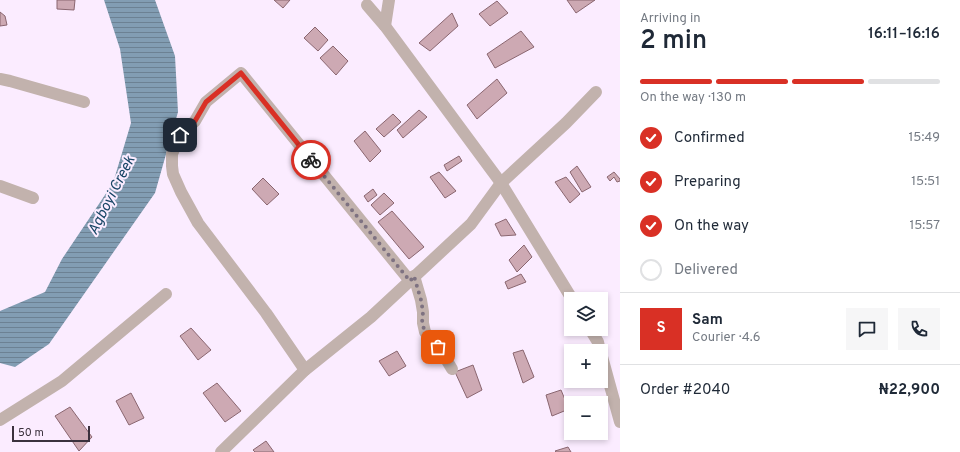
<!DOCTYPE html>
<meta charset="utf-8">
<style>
:root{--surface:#fff;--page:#f6f6f7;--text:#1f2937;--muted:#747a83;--line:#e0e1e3;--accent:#d93025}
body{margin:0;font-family:Overpass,sans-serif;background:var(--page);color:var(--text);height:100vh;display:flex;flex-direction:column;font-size:15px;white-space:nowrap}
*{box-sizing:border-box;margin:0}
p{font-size:13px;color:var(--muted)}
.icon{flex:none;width:22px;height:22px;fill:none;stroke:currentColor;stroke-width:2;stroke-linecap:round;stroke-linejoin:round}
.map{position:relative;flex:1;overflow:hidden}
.panel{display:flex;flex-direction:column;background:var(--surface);width:340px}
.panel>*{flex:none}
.buttons{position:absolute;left:564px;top:292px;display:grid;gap:8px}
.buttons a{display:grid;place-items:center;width:44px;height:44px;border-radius:0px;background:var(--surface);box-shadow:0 2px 6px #0003;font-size:20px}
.scale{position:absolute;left:12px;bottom:10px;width:78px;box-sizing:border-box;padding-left:4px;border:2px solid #3b313d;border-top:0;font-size:11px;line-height:14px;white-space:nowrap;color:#3b313d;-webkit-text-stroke:3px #fbecff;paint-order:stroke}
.pin{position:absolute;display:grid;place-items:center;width:34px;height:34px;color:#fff;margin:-17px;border-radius:8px;box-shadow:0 2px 6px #0006}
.courier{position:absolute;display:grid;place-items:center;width:40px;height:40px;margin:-20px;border:3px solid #d93025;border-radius:50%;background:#fff;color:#222;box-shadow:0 1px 5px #0007}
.summary em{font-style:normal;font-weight:600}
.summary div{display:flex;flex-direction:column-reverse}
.summary{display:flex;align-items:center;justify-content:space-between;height:68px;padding:0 20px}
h1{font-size:26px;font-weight:600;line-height:30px}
.bar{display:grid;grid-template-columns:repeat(4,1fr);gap:6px 4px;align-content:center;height:48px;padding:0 20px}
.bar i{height:5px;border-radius:3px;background:var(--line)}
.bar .selected{background:var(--accent)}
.bar p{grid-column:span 4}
.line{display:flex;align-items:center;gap:10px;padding:0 20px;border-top:1px solid var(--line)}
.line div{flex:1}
.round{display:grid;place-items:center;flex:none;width:42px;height:42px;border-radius:0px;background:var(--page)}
ol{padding:0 20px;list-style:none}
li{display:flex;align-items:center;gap:12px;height:44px}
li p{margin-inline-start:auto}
li .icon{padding:4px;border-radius:50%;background:var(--accent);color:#fff;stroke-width:4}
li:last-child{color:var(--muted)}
li i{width:22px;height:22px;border:2px solid var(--line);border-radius:50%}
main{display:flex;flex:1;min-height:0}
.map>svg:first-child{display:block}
.water{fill:url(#water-rules)}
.building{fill:#cda9b3;stroke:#8a6670}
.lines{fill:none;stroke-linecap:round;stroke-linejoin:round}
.minor{stroke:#c2b2ad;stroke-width:12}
.done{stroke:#7e7281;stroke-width:4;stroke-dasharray:0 7.2}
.route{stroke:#d93025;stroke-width:5}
.labels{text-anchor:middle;stroke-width:4;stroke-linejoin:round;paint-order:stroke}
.water-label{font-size:15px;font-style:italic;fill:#194666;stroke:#fbecff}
</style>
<main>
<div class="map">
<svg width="620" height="452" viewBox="0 0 620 452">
<defs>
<pattern id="water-rules" width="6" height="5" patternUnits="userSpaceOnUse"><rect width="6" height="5" fill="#829db3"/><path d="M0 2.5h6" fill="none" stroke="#6c8193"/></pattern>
</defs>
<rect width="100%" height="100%" fill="#fbecff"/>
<polygon class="water" points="104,0 155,0 175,56 178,112 155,193 49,344 15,367 0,363 0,311 45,292 62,259 113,183 131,123 120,49"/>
<g class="building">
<polygon points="57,0 75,0 74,10 57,9"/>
<polygon points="274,0 290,0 283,8"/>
<polygon points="567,0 595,0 576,13"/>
<polygon points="497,1 508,13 490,26 479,14"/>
<polygon points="0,12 5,16 7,25 0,26"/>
<polygon points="452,13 458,26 430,51 419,43"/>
<polygon points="315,27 328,40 318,51 304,38"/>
<polygon points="521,31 534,47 495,68 487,54"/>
<polygon points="333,46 348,61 336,75 320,58"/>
<polygon points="497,79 507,93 477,119 467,105"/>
<polygon points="419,110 427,117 403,138 397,130"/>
<polygon points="393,114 401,122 384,137 376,129"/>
<polygon points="365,131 381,151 370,162 354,141"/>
<polygon points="459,156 462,161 447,171 444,165"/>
<polygon points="577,166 591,187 582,192 570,172"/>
<polygon points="439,172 456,191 445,198 430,177"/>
<polygon points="614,172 620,179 620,181 617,182 614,177 610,181 607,177"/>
<polygon points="566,177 580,194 570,203 555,182"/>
<polygon points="263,178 279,194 267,205 252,189"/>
<polygon points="373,189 377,195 368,202 364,196"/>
<polygon points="384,193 394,203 380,215 371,205"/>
<polygon points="392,211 424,247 409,259 378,222"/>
<polygon points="506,219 516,235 501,236 495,224"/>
<polygon points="524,245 532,257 517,272 509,260"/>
<polygon points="521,274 526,282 508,289 505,282"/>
<polygon points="191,328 211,350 198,360 180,336"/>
<polygon points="523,350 534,377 523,383 513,353"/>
<polygon points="397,351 406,366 389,376 379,361"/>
<polygon points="473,365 482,390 467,398 455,372"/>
<polygon points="217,383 241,411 225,422 203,393"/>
<polygon points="561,390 569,409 552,416 546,395"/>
<polygon points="131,393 144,418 129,425 116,401"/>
<polygon points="70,407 92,437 79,451 55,416"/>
<polygon points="266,441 274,452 255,452 253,450"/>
<polygon points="568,447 571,452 556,452 555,451"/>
</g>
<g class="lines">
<g class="minor">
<polyline points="367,5 385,26 501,183 572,299"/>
<polyline points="385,26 389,0"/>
<polyline points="0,79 10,81 84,102"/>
<polyline points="0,186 33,198"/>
<polyline points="414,276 421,300 423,312 423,323 425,332 443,354 452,369"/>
<polyline points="590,329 598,342 600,351"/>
<polyline points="601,353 620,422"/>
<polyline points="305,370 266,313 198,223 181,192 173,174 172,166 172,154 180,135 195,121 206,102 241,73 410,281"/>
<polyline points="0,420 62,381 166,294"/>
<polyline points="221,452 305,370 371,317 471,224 501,183 566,123 596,92"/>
</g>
</g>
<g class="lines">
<polyline class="done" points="311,160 410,281 414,276 421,300 423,312 422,323 425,332 438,347"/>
<polyline class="route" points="180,135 195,121 206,102 241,73 311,160"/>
</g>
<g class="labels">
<g class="water-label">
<text transform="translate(111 195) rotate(-63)" y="5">Agboyi Creek</text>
</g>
</g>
</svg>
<div class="buttons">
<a><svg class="icon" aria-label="layers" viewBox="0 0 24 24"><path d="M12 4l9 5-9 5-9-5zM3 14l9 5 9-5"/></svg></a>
<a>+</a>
<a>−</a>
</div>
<div class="scale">50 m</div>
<div class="pin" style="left:438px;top:347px;background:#ea580c"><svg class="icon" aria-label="bag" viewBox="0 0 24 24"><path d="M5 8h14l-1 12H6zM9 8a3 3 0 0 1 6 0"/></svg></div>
<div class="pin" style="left:180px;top:135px;background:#1f2937"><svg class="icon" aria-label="home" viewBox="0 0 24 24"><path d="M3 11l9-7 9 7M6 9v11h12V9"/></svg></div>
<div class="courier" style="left:311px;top:160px"><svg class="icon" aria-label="bike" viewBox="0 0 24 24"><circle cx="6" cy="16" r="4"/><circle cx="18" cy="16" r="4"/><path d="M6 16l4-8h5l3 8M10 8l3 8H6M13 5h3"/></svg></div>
</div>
<section class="panel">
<div class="summary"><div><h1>2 min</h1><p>Arriving in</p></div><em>16:11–16:16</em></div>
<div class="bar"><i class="selected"></i><i class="selected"></i><i class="selected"></i><i></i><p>On the way · 130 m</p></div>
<ol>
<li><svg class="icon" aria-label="check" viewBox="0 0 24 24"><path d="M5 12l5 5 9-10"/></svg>Confirmed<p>15:49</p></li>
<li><svg class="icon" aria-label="check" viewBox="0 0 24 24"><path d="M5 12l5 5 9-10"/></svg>Preparing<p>15:51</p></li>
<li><svg class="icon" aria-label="check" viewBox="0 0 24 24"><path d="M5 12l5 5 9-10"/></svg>On the way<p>15:57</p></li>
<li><i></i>Delivered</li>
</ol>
<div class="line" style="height:72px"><b class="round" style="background:var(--accent);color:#fff">S</b><div><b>Sam</b><p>Courier · 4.6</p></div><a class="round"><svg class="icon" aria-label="chat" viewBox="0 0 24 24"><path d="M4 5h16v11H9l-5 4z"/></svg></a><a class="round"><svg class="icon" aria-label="phone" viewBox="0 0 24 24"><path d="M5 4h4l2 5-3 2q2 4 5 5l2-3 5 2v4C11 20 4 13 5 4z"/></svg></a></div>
<div class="line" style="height:52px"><div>Order #2040</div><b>₦22,900</b></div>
</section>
</main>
